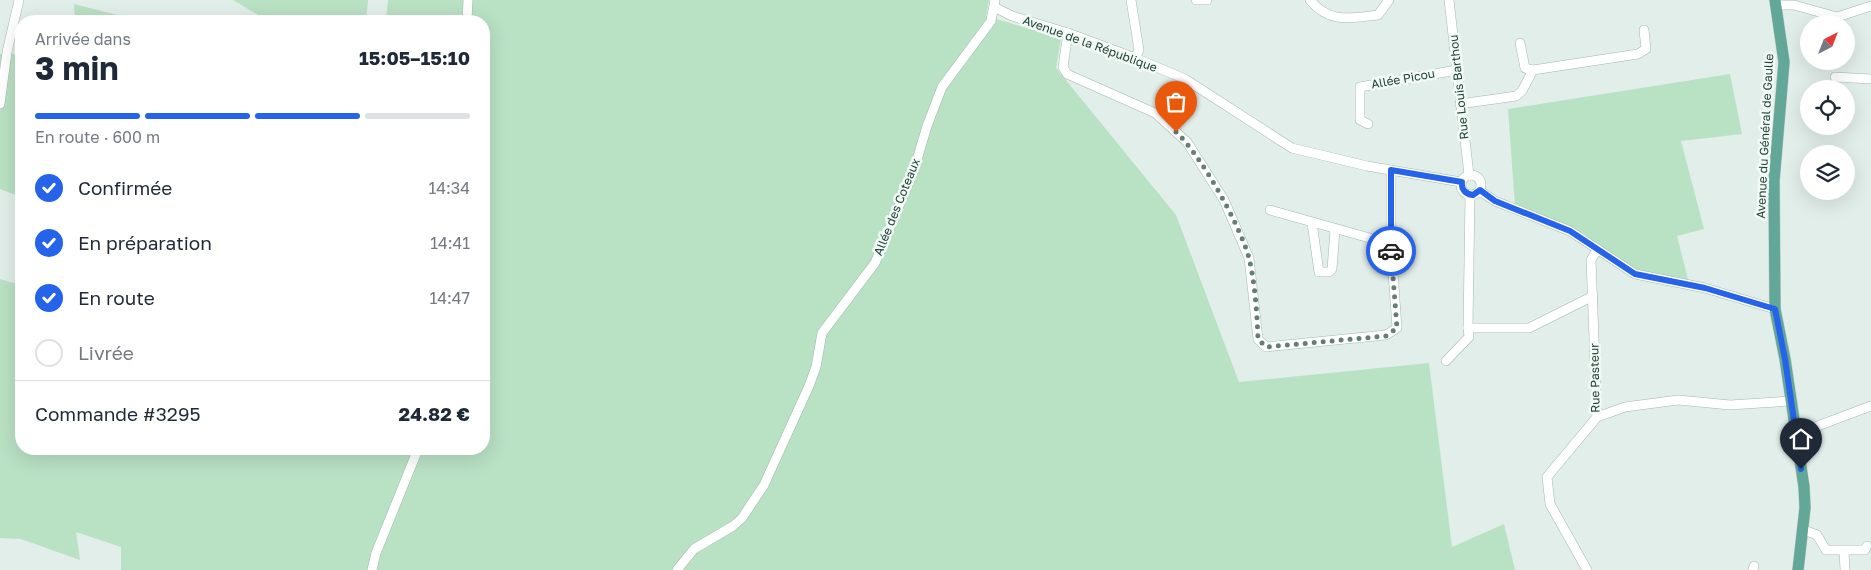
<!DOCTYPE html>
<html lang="fr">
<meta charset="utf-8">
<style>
:root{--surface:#fff;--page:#f6f6f7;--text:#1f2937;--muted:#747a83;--line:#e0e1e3;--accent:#2563eb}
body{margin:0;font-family:"Golos Text",sans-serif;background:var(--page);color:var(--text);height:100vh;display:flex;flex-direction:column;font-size:19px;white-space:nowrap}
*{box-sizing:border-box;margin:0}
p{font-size:16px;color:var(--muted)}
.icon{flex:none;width:28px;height:28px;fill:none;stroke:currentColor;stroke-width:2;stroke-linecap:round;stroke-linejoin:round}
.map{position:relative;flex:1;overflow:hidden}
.drawer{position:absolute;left:15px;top:15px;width:475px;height:440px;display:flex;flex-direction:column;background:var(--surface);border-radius:20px;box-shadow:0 5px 20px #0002}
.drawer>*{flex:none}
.needle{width:32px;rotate:42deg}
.fabs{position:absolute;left:1800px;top:15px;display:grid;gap:10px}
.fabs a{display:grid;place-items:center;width:55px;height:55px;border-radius:50%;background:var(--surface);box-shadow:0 5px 20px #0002;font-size:25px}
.pin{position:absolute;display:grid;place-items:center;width:42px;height:42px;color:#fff;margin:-51px -21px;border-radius:50% 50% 50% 0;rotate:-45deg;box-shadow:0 0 5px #0007}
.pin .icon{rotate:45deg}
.courier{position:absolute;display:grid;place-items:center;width:50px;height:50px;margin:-25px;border:4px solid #2563eb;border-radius:50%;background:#fff;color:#222;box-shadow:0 1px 6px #0007}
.summary em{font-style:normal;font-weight:700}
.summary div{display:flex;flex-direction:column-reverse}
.summary{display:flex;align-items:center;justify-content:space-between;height:85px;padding:0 20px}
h1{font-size:32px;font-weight:700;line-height:38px}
.bar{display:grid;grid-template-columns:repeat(4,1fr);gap:8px 5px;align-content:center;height:60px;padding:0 20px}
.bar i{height:6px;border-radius:4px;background:var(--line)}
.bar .current{background:var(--accent)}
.bar p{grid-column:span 4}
.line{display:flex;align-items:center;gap:12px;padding:0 20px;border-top:1px solid var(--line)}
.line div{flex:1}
ol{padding:0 20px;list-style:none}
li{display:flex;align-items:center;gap:15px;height:55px}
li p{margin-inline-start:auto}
li .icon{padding:5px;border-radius:50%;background:var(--accent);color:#fff;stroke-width:4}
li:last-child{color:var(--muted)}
li i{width:28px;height:28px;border:2px solid var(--line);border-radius:50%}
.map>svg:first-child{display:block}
.green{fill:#b9e1c4}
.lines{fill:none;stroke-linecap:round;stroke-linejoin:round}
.minor-casing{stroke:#a4b7b0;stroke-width:10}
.major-casing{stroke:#c1cac7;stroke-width:12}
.minor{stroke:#fff;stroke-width:9}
.major{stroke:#62a797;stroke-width:11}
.done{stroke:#647e76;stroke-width:5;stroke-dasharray:0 9}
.route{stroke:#2563eb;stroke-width:6}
.labels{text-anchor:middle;stroke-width:5;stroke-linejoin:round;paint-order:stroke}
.street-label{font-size:12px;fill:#204138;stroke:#f3faf6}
</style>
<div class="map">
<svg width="1871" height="570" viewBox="0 0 1871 570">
<rect width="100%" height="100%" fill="#e2eee9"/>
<g class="green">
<polygon points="233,0 368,0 366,21 268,21"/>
<polygon points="388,0 989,0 986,16 1061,38 1056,68 1176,215 1239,382 1429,363 1452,547 1504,524 1515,570 121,570 121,547 76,532 80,560 21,539 0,538 0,279 17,284 21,276 21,449 484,449 484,21 386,21"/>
<polygon points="74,4 141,21 75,21"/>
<polygon points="0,54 21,54 21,197 0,189"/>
<polygon points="1730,74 1742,134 1681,141 1704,229 1677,236 1689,283 1636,274 1583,233 1515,206 1508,109"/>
</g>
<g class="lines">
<g class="minor-casing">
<g id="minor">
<polyline points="1131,0 1139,50 1135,58"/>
<polyline points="1196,0 1207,0"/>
<path d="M1310,0C1330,24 1350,18 1378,15L1389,0"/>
<polyline points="1449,0 1469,175"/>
<polyline points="1776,5 1794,5 1837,17 1871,6"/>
<polyline points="994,7 1012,16 1068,33 1135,58 1185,79 1292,148 1367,166 1461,182"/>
<polyline points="467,21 468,0"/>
<polyline points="1068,33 1063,67 1067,74 1155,113 1187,142 1224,200 1249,258 1258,339 1266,347 1386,335 1397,328 1391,244 1391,170"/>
<polyline points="1520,43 1525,68 1533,70"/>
<polyline points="1835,77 1871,79"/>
<polyline points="0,104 7,52 19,0"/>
<polyline points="1460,104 1516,96 1522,91 1533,70 1638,54 1646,49 1644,30"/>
<polyline points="1368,124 1360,120 1360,87 1457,70"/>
<circle cx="1471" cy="185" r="10"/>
<polyline points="1480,191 1495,201 1570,231 1635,274 1705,288 1775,309"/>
<polyline points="1470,195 1468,328 1529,328 1593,296"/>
<polyline points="1270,210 1391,244"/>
<polyline points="1312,223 1319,272 1329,272 1332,269 1335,229"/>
<polyline points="1446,361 1469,337 1468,328"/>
<polyline points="1597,417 1625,407 1678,400 1730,405 1790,401"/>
<polyline points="1796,434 1871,406"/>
<polyline points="1804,530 1817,535 1826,550 1865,550 1867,546"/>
<polyline points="1844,551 1845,570"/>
<polyline points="372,570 376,553 418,449"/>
<polyline points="677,570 694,549 733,526 742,518 764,485 809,386 816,367 822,333 875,263 914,170 927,126 942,87 991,21 995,0"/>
<polyline points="1587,570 1550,504 1547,477 1597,417 1591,260 1597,250"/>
<polyline points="1753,570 1754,566"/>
</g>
</g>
<g class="major-casing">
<polyline id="major" points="1775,0 1784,62 1774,181 1775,309 1785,359 1804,487 1805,508 1798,570"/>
</g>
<use href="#minor" class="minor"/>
<use href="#major" class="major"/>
</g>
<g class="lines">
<path class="done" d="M1176,132C1201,155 1240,225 1249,258C1255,283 1257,313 1258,339L1266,347L1386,336L1397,328L1391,251"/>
<path class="route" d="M1391,251V170L1462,182C1461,189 1465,194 1473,195L1480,190L1495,201L1570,231L1635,274L1705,288L1775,309L1785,359L1801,469"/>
</g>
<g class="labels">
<g class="street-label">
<text transform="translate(1090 44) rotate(20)" y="4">Avenue de la République</text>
<text transform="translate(1403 79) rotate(-10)" y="4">Allée Picou</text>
<text transform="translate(1459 87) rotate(-96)" y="4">Rue Louis Barthou</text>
<text transform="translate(1765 136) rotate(-87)" y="4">Avenue du Général de Gaulle</text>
<text transform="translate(897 207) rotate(-68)" y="4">Allée des Coteaux</text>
<text transform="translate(1595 378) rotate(-91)" y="4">Rue Pasteur</text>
</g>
</g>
</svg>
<div class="fabs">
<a><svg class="needle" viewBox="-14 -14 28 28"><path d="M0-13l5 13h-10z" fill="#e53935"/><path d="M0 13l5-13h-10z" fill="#747a83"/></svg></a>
<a><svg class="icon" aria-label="locate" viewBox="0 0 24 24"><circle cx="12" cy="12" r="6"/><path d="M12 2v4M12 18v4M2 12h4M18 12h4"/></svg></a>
<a><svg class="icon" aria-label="layers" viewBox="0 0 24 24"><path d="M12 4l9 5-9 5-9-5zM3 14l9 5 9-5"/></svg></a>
</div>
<div class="pin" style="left:1176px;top:132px;background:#ea580c"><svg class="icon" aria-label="bag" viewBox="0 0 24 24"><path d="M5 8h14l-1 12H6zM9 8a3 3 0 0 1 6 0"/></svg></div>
<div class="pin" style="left:1801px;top:469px;background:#1f2937"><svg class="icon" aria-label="home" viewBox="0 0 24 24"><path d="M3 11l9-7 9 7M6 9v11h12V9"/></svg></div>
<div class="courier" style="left:1391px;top:251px"><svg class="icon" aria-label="car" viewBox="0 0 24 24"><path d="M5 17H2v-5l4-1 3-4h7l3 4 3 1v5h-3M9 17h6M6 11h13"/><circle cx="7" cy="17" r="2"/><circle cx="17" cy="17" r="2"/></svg></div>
<section class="drawer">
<div class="summary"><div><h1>3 min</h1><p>Arrivée dans</p></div><em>15:05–15:10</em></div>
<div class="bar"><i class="current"></i><i class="current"></i><i class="current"></i><i></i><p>En route · 600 m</p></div>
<ol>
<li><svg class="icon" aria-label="check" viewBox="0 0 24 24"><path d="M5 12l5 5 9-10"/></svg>Confirmée<p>14:34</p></li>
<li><svg class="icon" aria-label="check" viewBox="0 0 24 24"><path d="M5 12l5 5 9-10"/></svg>En préparation<p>14:41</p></li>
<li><svg class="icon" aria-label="check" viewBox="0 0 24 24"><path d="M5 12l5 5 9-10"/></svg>En route<p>14:47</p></li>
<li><i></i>Livrée</li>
</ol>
<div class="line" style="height:65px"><div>Commande #3295</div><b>24.82 €</b></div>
</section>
</div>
